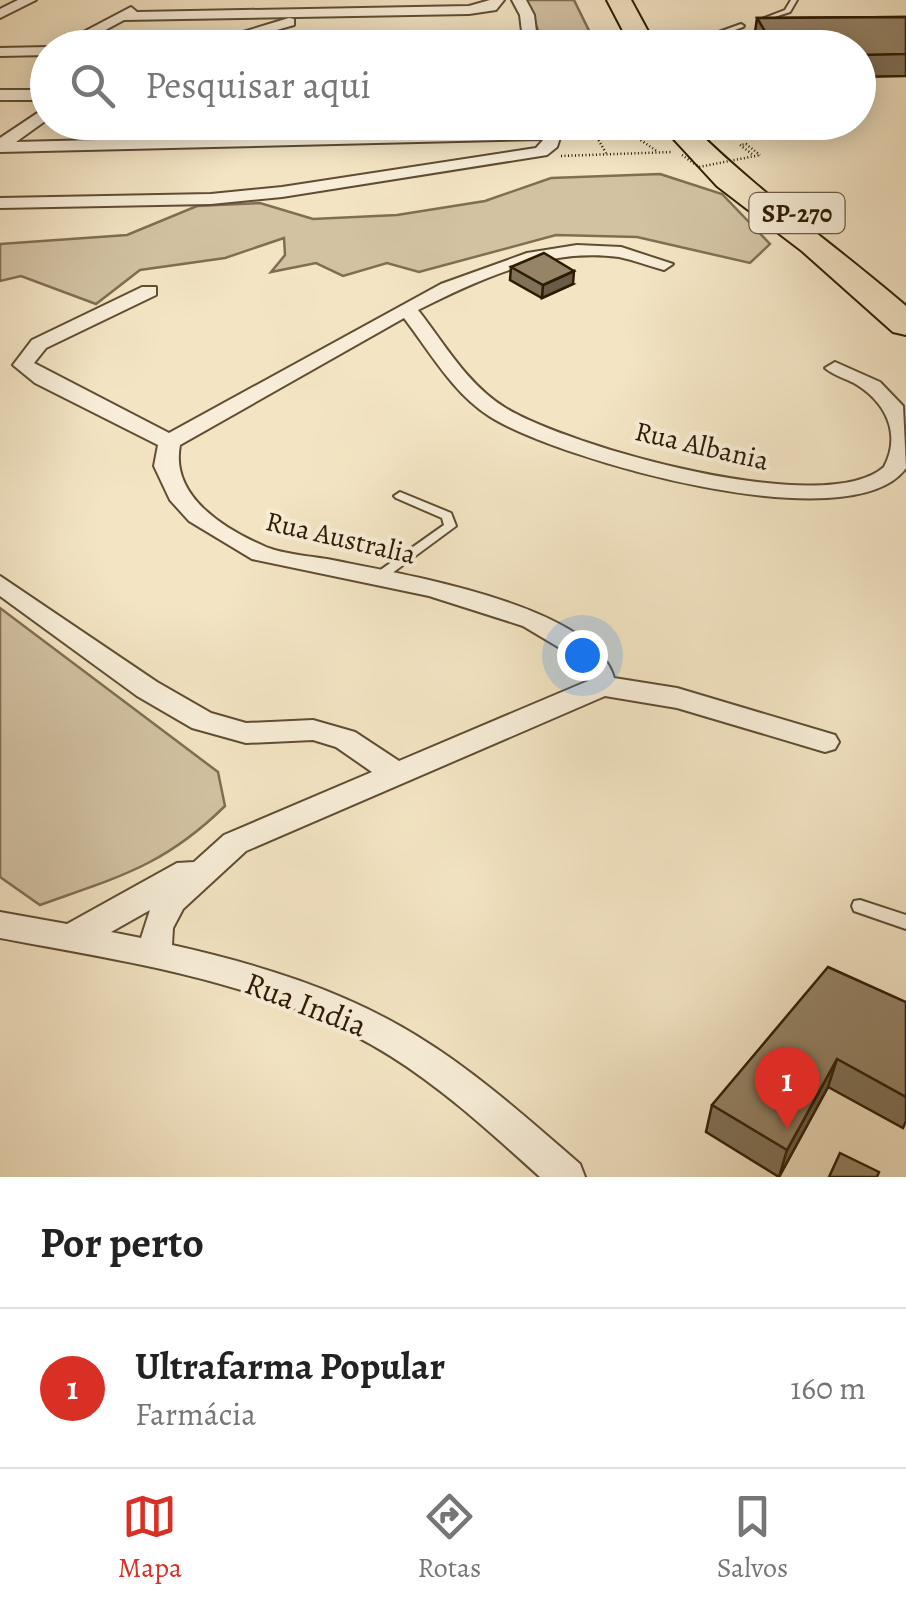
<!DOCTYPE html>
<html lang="pt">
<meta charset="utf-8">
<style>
:root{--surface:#fff;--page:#f2f2f2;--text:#222;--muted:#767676;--line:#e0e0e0;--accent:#d93025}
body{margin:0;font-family:Alegreya,serif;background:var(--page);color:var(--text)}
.you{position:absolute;left:582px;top:655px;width:35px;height:35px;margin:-25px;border:8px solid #fff;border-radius:50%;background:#1a73e8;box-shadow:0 0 0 15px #1a73e833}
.badge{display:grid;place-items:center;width:65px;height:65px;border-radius:50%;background:var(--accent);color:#fff;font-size:32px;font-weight:700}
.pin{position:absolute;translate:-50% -82px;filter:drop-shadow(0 2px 5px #0008)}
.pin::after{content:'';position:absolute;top:52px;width:35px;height:30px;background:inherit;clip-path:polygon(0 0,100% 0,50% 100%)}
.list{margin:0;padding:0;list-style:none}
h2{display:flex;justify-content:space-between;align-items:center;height:130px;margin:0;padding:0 40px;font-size:42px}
h2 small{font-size:32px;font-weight:400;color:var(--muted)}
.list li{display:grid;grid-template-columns:65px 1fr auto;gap:30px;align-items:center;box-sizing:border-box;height:160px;padding:0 40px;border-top:2px solid var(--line)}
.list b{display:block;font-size:38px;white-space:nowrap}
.list p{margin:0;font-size:32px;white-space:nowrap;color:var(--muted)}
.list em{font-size:32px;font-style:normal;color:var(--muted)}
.icon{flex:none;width:55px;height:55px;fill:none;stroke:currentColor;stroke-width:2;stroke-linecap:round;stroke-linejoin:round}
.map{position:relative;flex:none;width:906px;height:1177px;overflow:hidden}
.search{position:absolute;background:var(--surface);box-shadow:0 5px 25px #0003;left:30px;right:30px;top:30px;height:110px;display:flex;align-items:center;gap:25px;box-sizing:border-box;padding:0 35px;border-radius:55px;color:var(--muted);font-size:38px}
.sheet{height:290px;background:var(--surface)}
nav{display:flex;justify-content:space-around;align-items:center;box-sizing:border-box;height:140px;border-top:2px solid var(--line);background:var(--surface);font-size:28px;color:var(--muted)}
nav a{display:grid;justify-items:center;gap:5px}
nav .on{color:var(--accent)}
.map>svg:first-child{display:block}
</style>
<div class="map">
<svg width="906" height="1177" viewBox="0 0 906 1177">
<rect width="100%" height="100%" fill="#f3e4c3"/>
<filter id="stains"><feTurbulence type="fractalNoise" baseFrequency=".002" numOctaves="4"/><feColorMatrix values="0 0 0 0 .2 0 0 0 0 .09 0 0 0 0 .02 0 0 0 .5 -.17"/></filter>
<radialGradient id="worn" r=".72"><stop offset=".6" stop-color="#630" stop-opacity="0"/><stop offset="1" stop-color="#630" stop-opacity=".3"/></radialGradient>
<g fill="#d2c2a2" stroke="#806e52" stroke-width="2.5">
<polygon points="527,0 574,0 597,47 544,47"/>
<polygon points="660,174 722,194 770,244 750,263 637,237 556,235 419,272 387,263 343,276 316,263 271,272 285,255 284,238 225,258 140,270 96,304 21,276 0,281 0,244 127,235 197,206 260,203 313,219 397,215 485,201 551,178"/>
<path d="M0,608L218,772L225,806C164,866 118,877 40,905L0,877Z"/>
</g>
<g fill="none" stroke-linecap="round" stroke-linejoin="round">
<defs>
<g id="service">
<polygon points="791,0 797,0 790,12 762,21 762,19 785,10"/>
<polygon points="741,24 744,26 743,27 710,39 707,48 700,48 705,37"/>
<polygon points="400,492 451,513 456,526 380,582 372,582 370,579 372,576 444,525 442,518 396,498 394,496"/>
<polygon points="860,900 906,915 906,929 854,911 852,906 854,901"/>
</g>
<g id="minor">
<polygon points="18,0 36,0 0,18 0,9"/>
<polygon points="490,0 504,0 496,10 469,14 124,20 72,48 53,48 131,7 137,12 469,6"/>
<polygon points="512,0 526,0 534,15 538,48 278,48 285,44 523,40 520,15"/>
<polygon points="289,18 294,19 294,25 214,48 190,48"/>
<polygon points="48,47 51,48 48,48 48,55 0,56 0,48"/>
<rect x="0" y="90" width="48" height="10"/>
<polygon points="48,106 48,119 16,142 547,129 549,122 565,122 557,147 547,155 282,197 211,204 0,208 0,198 211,194 282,187 536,148 544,139 0,152 0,138"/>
<path d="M577,245L621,247L673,264L664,270C649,266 634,260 619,257C547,247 480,279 418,310C444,343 467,384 504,407C566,446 825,520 884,467C902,433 885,401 854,383C844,378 833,375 825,368L835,362L880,382L903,406L906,468C852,544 556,459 489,416C453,393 430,352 404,318L180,445C170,496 224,529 266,547C284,554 307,556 327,559C395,573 594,604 614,678L677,688L835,735L839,742L835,749L825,752L677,708L605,696L246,851L183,909L173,928L172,945C257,964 343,990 417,1036C476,1072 528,1119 580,1164L585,1177H540C493,1135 446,1091 392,1057C275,983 134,963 0,938V912L67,924L177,863L194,862L224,835L372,772L336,747L313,740L246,743L192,728L137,696L0,596V576L157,682L211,713L246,723L313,720L355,732L399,761L588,681L580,660L523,626L429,596L252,559L189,521L170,500L154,466L158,445L35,383L13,365L32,340L142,287H156V295L46,348L34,363L169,433L441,284L527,253ZM150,910L141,938L111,932Z"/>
</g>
<g id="motorway">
<polygon points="607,0 631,0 657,48 632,48"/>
<path d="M658,122H688C755,190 834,244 906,306V335L893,332L802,251L717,186Z"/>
</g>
</defs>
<use href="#service" stroke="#604d33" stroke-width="4"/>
<use href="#minor" stroke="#604d33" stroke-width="4"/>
<use href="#motorway" stroke="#2f1b03" stroke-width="4"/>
<g stroke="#2f1b03" stroke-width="2.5" stroke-dasharray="1 2.5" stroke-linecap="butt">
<polyline points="588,122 606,153"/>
<polyline points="625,122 632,134 658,152"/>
<polyline points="572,128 596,136 632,134"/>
<polyline points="752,154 740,145 746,144 760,155"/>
<polyline points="561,156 671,152"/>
</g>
<use href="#service" fill="#f7edd8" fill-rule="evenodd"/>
<use href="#minor" fill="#f7edd8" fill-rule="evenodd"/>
<use href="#motorway" fill="#f3e4c3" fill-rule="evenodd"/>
<polyline stroke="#2f1b03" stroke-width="2.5" stroke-dasharray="1 2.5" stroke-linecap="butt" points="682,155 699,167 760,155"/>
</g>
<g fill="#807259" stroke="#2f1b03" stroke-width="2.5">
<polygon points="906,17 906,76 858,77 858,48 759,48 754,39 757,18"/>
<polygon points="511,267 573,284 542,298 510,280"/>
<polygon points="906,1002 906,1121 903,1128 828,1087 779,1177 706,1132 712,1105"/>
</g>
<g fill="#685c48" stroke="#2f1b03" stroke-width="2.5">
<polygon points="574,271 573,284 542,298 543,285"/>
<polygon points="837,1059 828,1087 779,1177 787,1150"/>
</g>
<g fill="#958467" stroke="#2f1b03" stroke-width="2.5">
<polygon points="906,17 906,54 858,55 858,48 775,48 757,18"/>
<polygon points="544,253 574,271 543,285 511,267"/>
<polygon points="828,967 906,1002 906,1097 837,1059 787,1150 712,1105"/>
<polygon points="840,1153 879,1172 877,1177 829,1177"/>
</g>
<g text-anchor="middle" stroke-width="8" stroke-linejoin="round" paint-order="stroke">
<rect fill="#f7edd8" stroke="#6b5a43" stroke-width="2.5" x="749.5" y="193" width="95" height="40" rx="8"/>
<g font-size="25" font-weight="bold" fill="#2f1b03">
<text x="797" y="222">SP-270</text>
</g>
<g font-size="28" fill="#2f1b03" stroke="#f7edd8">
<text transform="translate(702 445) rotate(13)" y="10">Rua Albania</text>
<text transform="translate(341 537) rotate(13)" y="10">Rua Australia</text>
</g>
<g font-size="32" fill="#2f1b03" stroke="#f7edd8">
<text transform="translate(306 1004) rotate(21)" y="11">Rua India</text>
</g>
</g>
<rect width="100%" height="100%" filter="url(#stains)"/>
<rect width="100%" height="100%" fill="url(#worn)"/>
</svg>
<div class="you"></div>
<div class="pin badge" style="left:787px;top:1129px">1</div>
<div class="search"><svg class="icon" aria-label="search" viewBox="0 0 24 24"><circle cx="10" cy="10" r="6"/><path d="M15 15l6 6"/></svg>Pesquisar aqui</div>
</div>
<section class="sheet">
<h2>Por perto<small></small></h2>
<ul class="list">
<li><span class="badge">1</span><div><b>Ultrafarma Popular</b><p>Farmácia</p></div><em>160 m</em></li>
</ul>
</section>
<nav>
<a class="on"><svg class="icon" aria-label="map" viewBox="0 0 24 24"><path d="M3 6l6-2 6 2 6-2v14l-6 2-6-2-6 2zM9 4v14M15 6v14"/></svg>Mapa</a>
<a><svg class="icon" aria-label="directions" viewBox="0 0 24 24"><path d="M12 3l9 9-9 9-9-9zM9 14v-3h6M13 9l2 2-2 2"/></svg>Rotas</a>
<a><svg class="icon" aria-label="saved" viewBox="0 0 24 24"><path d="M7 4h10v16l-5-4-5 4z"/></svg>Salvos</a>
</nav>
